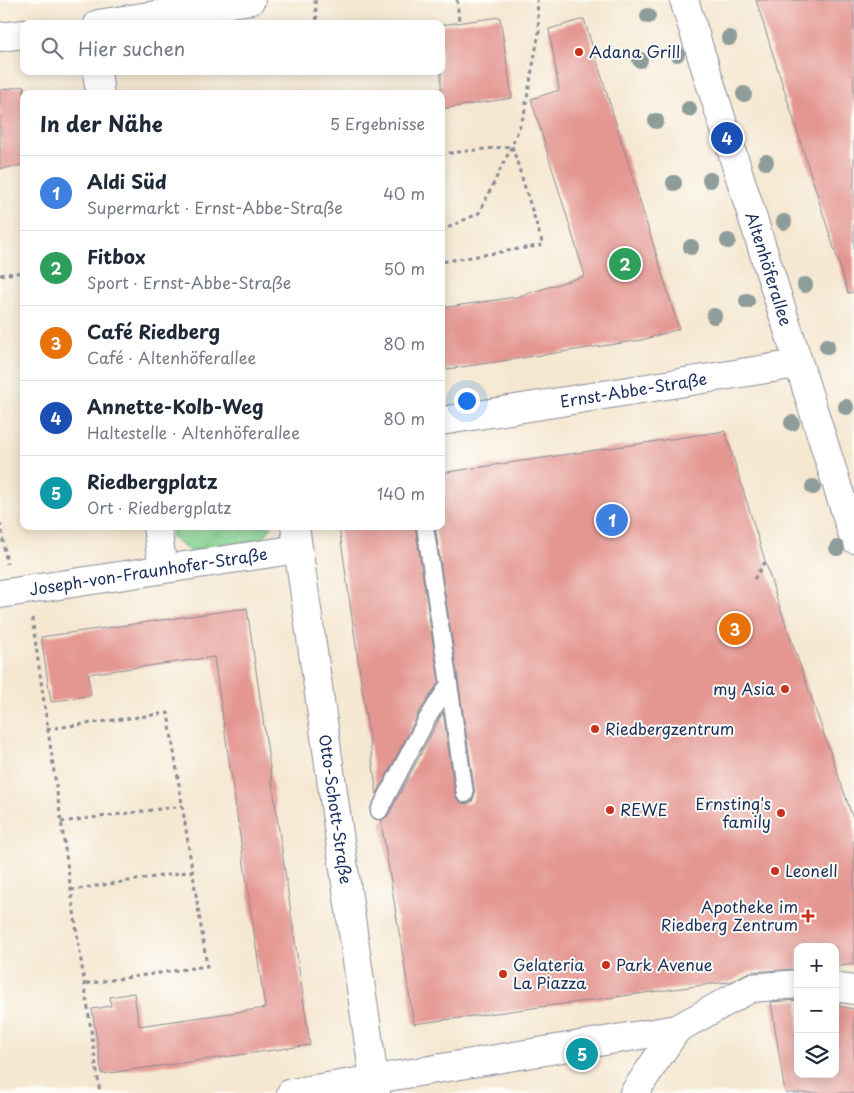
<!DOCTYPE html>
<html lang="de">
<meta charset="utf-8">
<style>
:root{--surface:#fff;--page:#f2f2f3;--text:#1f2937;--muted:#747a83;--line:#e0e1e3;--accent:#0f766e}
body{margin:0;font-family:"Playpen Sans",sans-serif;background:var(--page);color:var(--text)}
.controls{position:absolute;right:15px;bottom:15px;display:grid;overflow:hidden;border-radius:10px;box-shadow:0 2px 12px #0003}
.controls button{width:45px;height:45px;display:grid;place-items:center;padding:0;border:0;border-bottom:1px solid var(--line);background:var(--surface);color:var(--text);font:25px sans-serif}
.you{position:absolute;left:466px;top:400px;width:18px;height:18px;margin:-12px;border:4px solid #fff;border-radius:50%;background:#1a73e8;box-shadow:0 0 0 8px #1a73e833}
.badge{display:grid;place-items:center;width:32px;height:32px;border-radius:50%;background:var(--accent);color:#fff;font-size:16px;font-weight:700}
.pin{position:absolute;translate:-50% -50%;border:2px solid #fff;box-shadow:0 1px 5px #0006}
.list{margin:0;padding:0;list-style:none}
h2{display:flex;justify-content:space-between;align-items:center;height:65px;margin:0;padding:0 20px;font-size:21px}
h2 small{font-size:16px;font-weight:400;color:var(--muted)}
.list li{display:grid;grid-template-columns:32px 1fr auto;gap:15px;align-items:center;box-sizing:border-box;height:75px;padding:0 20px;border-top:1px solid var(--line)}
.list b{display:block;font-size:19px;white-space:nowrap}
.list p{margin:0;font-size:16px;white-space:nowrap;color:var(--muted)}
.list em{font-size:16px;font-style:normal;color:var(--muted)}
.icon{flex:none;width:28px;height:28px;fill:none;stroke:currentColor;stroke-width:2;stroke-linecap:round;stroke-linejoin:round}
.map{position:relative;flex:none;width:854px;height:1093px;overflow:hidden}
.search{position:absolute;background:var(--surface);box-shadow:0 2px 12px #0003;left:20px;top:20px;width:425px;height:55px;display:flex;align-items:center;gap:12px;box-sizing:border-box;padding:0 18px;border-radius:10px;color:var(--muted);font-size:19px}
.panel{position:absolute;background:var(--surface);box-shadow:0 2px 12px #0003;left:20px;top:90px;width:425px;height:440px;border-radius:10px}
.map>svg:first-child{display:block}
</style>
<div class="map">
<svg width="854" height="1093" viewBox="0 0 854 1093">
<defs>
<pattern id="park-crowns" width="20" height="18" patternUnits="userSpaceOnUse" patternTransform="scale(1.25)"><rect width="20" height="18" fill="#84d290"/><path d="M2 6a3 3 0 1 1 6 0M12 15a3 3 0 1 1 6 0" fill="none" stroke="#6bab79"/></pattern>
</defs>
<rect width="100%" height="100%" fill="#fdfcf7"/>
<filter id="ink" filterUnits="userSpaceOnUse"><feTurbulence type="fractalNoise" baseFrequency=".02" numOctaves="2"/><feDisplacementMap in="SourceGraphic" scale="10" xChannelSelector="R" yChannelSelector="G"/><feConvolveMatrix kernelMatrix="1 2 1 2 8 2 1 2 1" color-interpolation-filters="sRGB"/></filter>
<filter id="wash" filterUnits="userSpaceOnUse"><feTurbulence type="fractalNoise" baseFrequency=".0096" numOctaves="4" result="noise"/><feDisplacementMap in="SourceGraphic" scale="20" xChannelSelector="R" yChannelSelector="G"/><feGaussianBlur stdDeviation="1.12" result="paint"/><feColorMatrix in="noise" values="0 0 0 0 0 0 0 0 0 0 0 0 0 0 0 0 0 1.4 0 .05"/><feComposite in="paint" operator="in"/></filter>
<g filter="url(#wash)">
<rect width="100%" height="100%" fill="#f5e7d0"/>
<polygon fill="url(#park-crowns)" stroke="#508077" points="171,526 272,526 262,540 190,552 172,537"/>
<g id="blocks">
<g fill="#e49691">
<polygon points="756,0 854,0 854,292 848,293"/>
<polygon points="500,17 512,98 441,109 441,25"/>
<polygon points="584,19 679,329 642,340 441,370 441,308 516,297 585,276 531,99 559,90 549,29"/>
<polygon points="24,86 24,165 0,169 0,90"/>
<polygon points="725,431 774,590 854,821 854,964 835,967 835,947 798,947 798,969 749,972 730,982 719,983 414,1024 381,821 388,816 443,712 455,796 461,803 467,804 472,802 475,793 435,526 441,526 441,473"/>
<polygon points="339,526 415,526 439,682 418,714 377,794"/>
<polygon points="247,608 310,1045 102,1074 92,1009 111,1006 110,997 134,993 139,1026 265,1008 214,657 88,674 91,695 51,702 41,637"/>
<polygon points="798,1000 798,1074 835,1074 835,1005 854,1009 854,1093 785,1093 771,1002"/>
</g>
</g>
</g>
<g filter="url(#ink)">
<use href="#blocks" fill-opacity="0" stroke="#888b97" stroke-width="1"/>
<g fill="none" stroke-linecap="round" stroke-linejoin="round">
<defs>
<g id="lane">
<polyline points="449,684 465,794"/>
<polyline points="379,811 427,719 449,684 425,526"/>
</g>
<g id="street">
<polyline points="98,24 251,0"/>
<polyline points="0,37 24,34"/>
<polyline points="97,71 100,94"/>
<path id="s1" d="M441,421L797,364"/>
<polyline points="157,526 163,569"/>
<path id="s2" d="M295,526L376,1093"/>
<path id="s3" d="M0,594L298,549"/>
<polyline points="835,987 854,990"/>
<polyline points="291,1093 677,1029 751,988 798,984"/>
<polyline points="634,1093 677,1029"/>
</g>
<g id="secondary">
<path id="s4" d="M684,0L854,539"/>
</g>
</defs>
<use href="#lane" stroke="#888b97" stroke-width="19"/>
<use href="#street" stroke="#888b97" stroke-width="30"/>
<use href="#secondary" stroke="#888b97" stroke-width="30"/>
<g stroke="#888b97" stroke-width="3" stroke-dasharray="4 4" stroke-linecap="butt">
<polyline points="315,0 317,24"/>
<polyline points="457,0 459,22"/>
<polyline points="441,154 512,146 543,245 441,262"/>
<polyline points="441,231 479,213 512,146 524,115 539,32 537,0"/>
<polyline points="0,275 24,272"/>
<polyline points="0,523 7,564"/>
<polyline points="754,579 765,562"/>
<polyline points="32,618 100,1093"/>
<polyline points="47,729 168,713 207,966 84,984"/>
<polyline points="61,822 183,806"/>
<polyline points="71,890 193,871"/>
</g>
<use href="#lane" stroke="#fff" stroke-width="16"/>
<use href="#street" stroke="#fff" stroke-width="28"/>
<use href="#secondary" stroke="#fff" stroke-width="28"/>
</g>
<g fill="#8e9d9a">
<circle cx="648" cy="16" r="8"/>
<circle cx="729" cy="38" r="8"/>
<circle cx="677" cy="54" r="8"/>
<circle cx="640" cy="60" r="8"/>
<circle cx="744" cy="94" r="8"/>
<circle cx="689" cy="109" r="8"/>
<circle cx="656" cy="121" r="8"/>
<circle cx="766" cy="162" r="8"/>
<circle cx="710" cy="180" r="8"/>
<circle cx="674" cy="183" r="8"/>
<circle cx="784" cy="222" r="8"/>
<circle cx="728" cy="241" r="8"/>
<circle cx="691" cy="247" r="8"/>
<circle cx="805" cy="285" r="8"/>
<circle cx="747" cy="301" r="8"/>
<circle cx="714" cy="316" r="8"/>
<circle cx="827" cy="346" r="8"/>
<circle cx="846" cy="407" r="8"/>
<circle cx="792" cy="423" r="8"/>
<circle cx="813" cy="487" r="8"/>
<circle cx="837" cy="548" r="8"/>
</g>
</g>
<g fill="#c8321e" stroke="#fdfcf7" stroke-width="2">
<circle cx="579" cy="52" r="5"/>
<circle cx="785" cy="689" r="5"/>
<circle cx="595" cy="729" r="5"/>
<circle cx="610" cy="810" r="5"/>
<circle cx="781" cy="813" r="5"/>
<circle cx="775" cy="871" r="5"/>
<path d="M805.5 908.5h5v5h5v5h-5v5h-5v-5h-5v-5h5z"/>
<circle cx="606" cy="965" r="5"/>
<circle cx="503" cy="974" r="5"/>
</g>
<g text-anchor="middle" stroke-width="4" stroke-linejoin="round" paint-order="stroke">
<g font-size="16" fill="#1b2f5e" stroke="#fdfcf7" text-anchor="start">
<text x="589" y="58">Adana Grill</text>
<text x="775" y="695" text-anchor="end">my Asia</text>
<text x="605" y="735">Riedbergzentrum</text>
<text x="771" y="810" text-anchor="end">Ernsting's<tspan x="771" dy="18">family</tspan></text>
<text x="620" y="816">REWE</text>
<text x="785" y="877">Leonell</text>
<text x="798" y="913" text-anchor="end">Apotheke im<tspan x="798" dy="18">Riedberg Zentrum</tspan></text>
<text x="513" y="971">Gelateria<tspan x="513" dy="18">La Piazza</tspan></text>
<text x="616" y="971">Park Avenue</text>
</g>
<g font-size="16" fill="#1b2f5e" stroke="#fdfcf7">
<text dy="6" stroke="none"><textPath href="#s4" startOffset="282">Altenhöferallee</textPath></text>
<text dy="6" stroke="none"><textPath href="#s1" startOffset="195">Ernst-Abbe-Straße</textPath></text>
<text dy="6" stroke="none"><textPath href="#s3" startOffset="150">Joseph-von-Fraunhofer-Straße</textPath></text>
<text dy="6" stroke="none"><textPath href="#s2" startOffset="286">Otto-Schott-Straße</textPath></text>
</g>
</g>
</svg>
<div class="controls">
<button>+</button>
<button>−</button>
<button><svg class="icon" aria-label="layers" viewBox="0 0 24 24"><path d="M12 4l9 5-9 5-9-5zM3 14l9 5 9-5"/></svg></button>
</div>
<div class="you"></div>
<div class="pin badge" style="left:612px;top:520px;background:#3f7fe0">1</div>
<div class="pin badge" style="left:625px;top:264px;background:#2e9e5b">2</div>
<div class="pin badge" style="left:735px;top:629px;background:#e8710a">3</div>
<div class="pin badge" style="left:727px;top:138px;background:#1a4fb4">4</div>
<div class="pin badge" style="left:582px;top:1054px;background:#0f9aa8">5</div>
<div class="search"><svg class="icon" aria-label="search" viewBox="0 0 24 24"><circle cx="10" cy="10" r="6"/><path d="M15 15l6 6"/></svg>Hier suchen</div>
<section class="panel">
<h2>In der Nähe<small>5 Ergebnisse</small></h2>
<ul class="list">
<li><span class="badge" style="background:#3f7fe0">1</span><div><b>Aldi Süd</b><p>Supermarkt · Ernst-Abbe-Straße</p></div><em>40 m</em></li>
<li><span class="badge" style="background:#2e9e5b">2</span><div><b>Fitbox</b><p>Sport · Ernst-Abbe-Straße</p></div><em>50 m</em></li>
<li><span class="badge" style="background:#e8710a">3</span><div><b>Café Riedberg</b><p>Café · Altenhöferallee</p></div><em>80 m</em></li>
<li><span class="badge" style="background:#1a4fb4">4</span><div><b>Annette-Kolb-Weg</b><p>Haltestelle · Altenhöferallee</p></div><em>80 m</em></li>
<li><span class="badge" style="background:#0f9aa8">5</span><div><b>Riedbergplatz</b><p>Ort · Riedbergplatz</p></div><em>140 m</em></li>
</ul>
</section>
</div>
